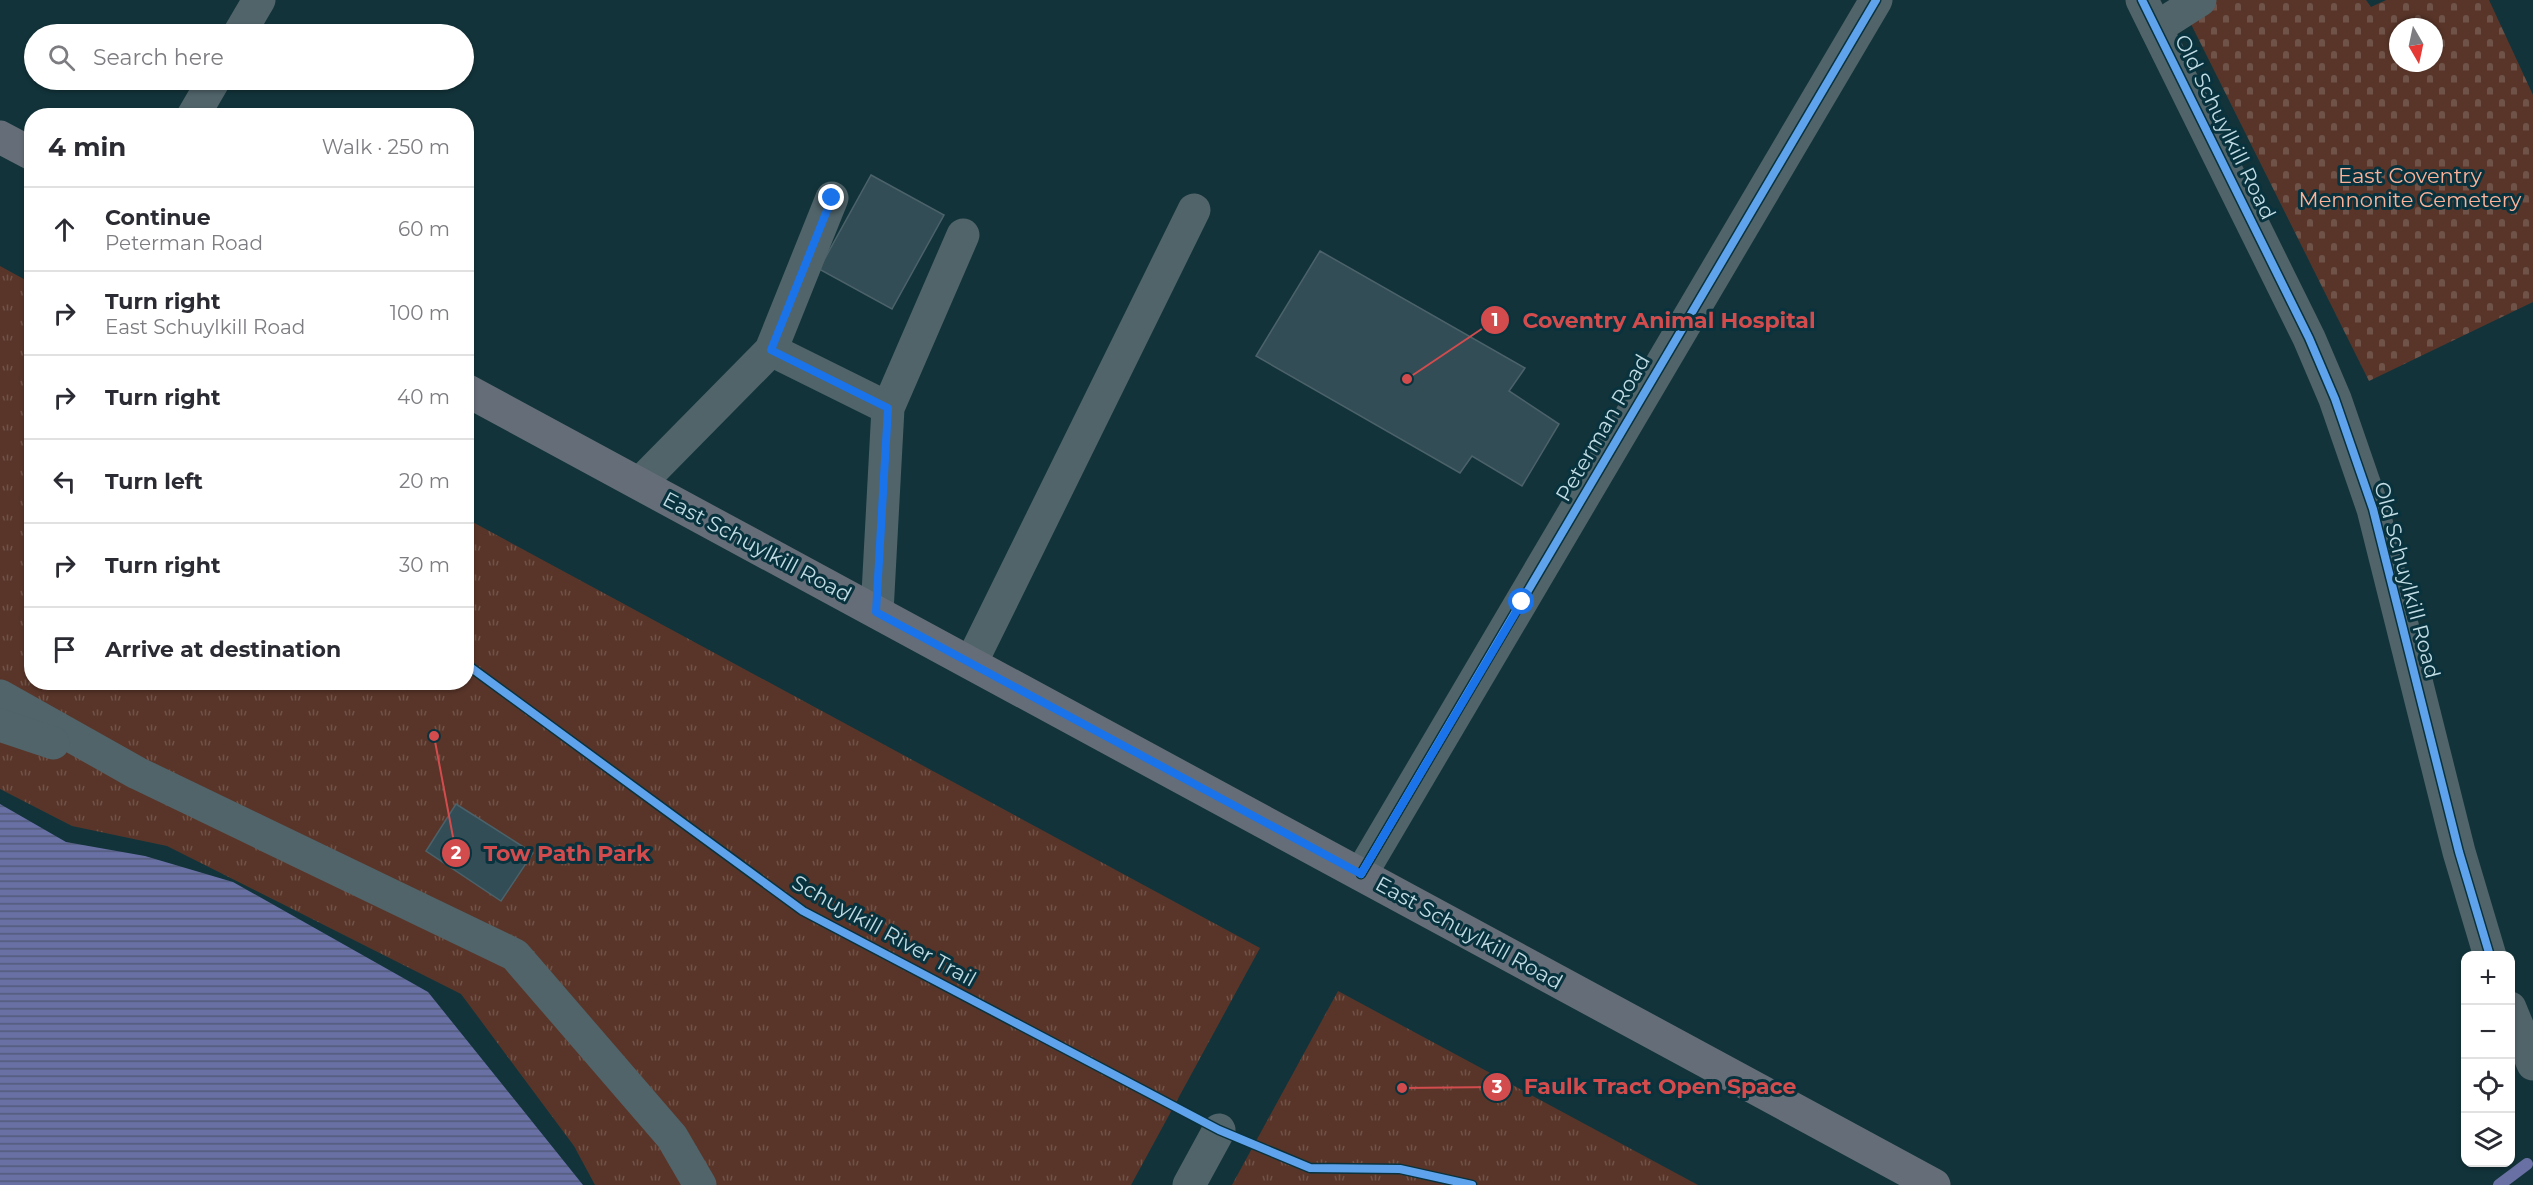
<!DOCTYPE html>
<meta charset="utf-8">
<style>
:root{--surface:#fff;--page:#f7f7f7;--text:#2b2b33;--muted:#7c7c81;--line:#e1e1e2}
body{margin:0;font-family:Montserrat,sans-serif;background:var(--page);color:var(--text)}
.controls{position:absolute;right:18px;bottom:18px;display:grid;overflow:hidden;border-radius:12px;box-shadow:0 2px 4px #0004}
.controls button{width:54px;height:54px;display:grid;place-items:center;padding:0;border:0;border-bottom:2px solid var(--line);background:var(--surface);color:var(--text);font:30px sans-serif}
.compass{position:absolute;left:2389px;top:18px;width:54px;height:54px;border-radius:50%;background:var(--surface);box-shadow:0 2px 4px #0004;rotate:171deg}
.stop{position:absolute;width:18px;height:18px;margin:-14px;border:4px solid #1a73e8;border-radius:50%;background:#fff}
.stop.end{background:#1a73e8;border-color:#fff;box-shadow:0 2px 6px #0008}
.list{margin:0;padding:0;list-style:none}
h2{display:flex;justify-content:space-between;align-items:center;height:78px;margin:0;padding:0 24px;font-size:26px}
h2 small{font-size:20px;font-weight:400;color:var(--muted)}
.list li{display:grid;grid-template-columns:39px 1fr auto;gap:18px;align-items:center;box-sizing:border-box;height:84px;padding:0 24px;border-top:2px solid var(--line)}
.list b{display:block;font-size:22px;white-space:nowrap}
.list p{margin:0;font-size:20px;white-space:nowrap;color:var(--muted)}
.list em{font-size:20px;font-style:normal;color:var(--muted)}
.icon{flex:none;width:33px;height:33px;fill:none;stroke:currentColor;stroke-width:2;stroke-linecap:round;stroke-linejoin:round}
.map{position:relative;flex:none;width:2533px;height:1185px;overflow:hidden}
.search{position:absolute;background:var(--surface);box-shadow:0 2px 4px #0004;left:24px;top:24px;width:450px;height:66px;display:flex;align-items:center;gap:15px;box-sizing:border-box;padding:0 21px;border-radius:33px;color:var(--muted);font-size:22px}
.panel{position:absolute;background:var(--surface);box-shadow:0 2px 4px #0004;left:24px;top:108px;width:450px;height:582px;border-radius:24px}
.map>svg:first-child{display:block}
</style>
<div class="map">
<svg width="2533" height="1185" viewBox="0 0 2533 1185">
<defs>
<pattern id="cemetery-stones" width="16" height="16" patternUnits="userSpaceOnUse" patternTransform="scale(1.5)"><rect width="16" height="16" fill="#593529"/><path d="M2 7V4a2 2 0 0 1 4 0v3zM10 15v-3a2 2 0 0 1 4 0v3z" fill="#6f5248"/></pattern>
<pattern id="park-tufts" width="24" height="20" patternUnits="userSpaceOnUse" patternTransform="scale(1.5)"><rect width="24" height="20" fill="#593529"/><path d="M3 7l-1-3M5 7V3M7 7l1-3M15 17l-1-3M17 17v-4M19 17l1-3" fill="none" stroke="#6f5248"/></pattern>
<pattern id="water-rules" width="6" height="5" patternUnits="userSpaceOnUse" patternTransform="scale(1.5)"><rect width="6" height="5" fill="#6870a4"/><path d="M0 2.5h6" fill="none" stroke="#535b79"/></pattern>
</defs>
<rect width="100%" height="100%" fill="#12333a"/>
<path fill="url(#cemetery-stones)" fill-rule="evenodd" d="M2179,0H2366L2371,7L2386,0H2489L2533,95V302L2369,381ZM2398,27H2434V63H2398Z"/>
<g fill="url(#park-tufts)">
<polygon points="0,266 31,283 32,682 466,682 467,519 1260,948 1131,1185 595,1185 574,1146 461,994 167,846 72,826 0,789"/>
<polygon points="1338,991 1698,1185 1232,1185"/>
</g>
<polygon fill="url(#water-rules)" points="0,804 66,842 145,856 233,882 428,992 583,1185 0,1185"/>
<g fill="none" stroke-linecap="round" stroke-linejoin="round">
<polyline stroke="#6870a4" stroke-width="12" points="2499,1185 2527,1164"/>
</g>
<g fill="#324d56" stroke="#4c626a" stroke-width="1.5">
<polygon points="871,175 944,215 892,309 819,269"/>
<polygon points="1320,251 1525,368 1509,391 1559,424 1522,486 1472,456 1460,473 1256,356"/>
<polygon points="456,804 533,853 501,901 426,851"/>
</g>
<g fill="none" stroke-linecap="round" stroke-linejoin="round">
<g stroke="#50646a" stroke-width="33">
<polyline points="2142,0 2309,338 2335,399 2373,509 2459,852 2490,956"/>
<polyline points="2156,28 2200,0"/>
<polyline points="239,34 259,0"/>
<polyline points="193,116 214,80"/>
<polyline points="771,350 888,408"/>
<polyline points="640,483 771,350 832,198"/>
<polyline points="877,612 888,408 963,235"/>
<polyline points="971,663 1194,210"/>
<polyline points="0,696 137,773 515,955 672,1137 700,1185"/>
<polyline points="0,725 53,743"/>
<polyline points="1361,874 1876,0"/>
<polyline points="2510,1008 2533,1064"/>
<polyline points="1189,1185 1219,1130"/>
</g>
<g stroke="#656e78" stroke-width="33">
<polyline points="0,137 32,154"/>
<polyline points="466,390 1934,1185"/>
</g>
<defs>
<g id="cycleway">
<polyline points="2142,0 2309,338 2335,399 2373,509 2459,852 2490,956"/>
<polyline points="466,664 803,911 1219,1130 1310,1168 1400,1169 1472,1185"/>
<polyline points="1361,874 1876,0"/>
</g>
</defs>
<use href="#cycleway" stroke="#08323d" stroke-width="11"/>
<use href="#cycleway" stroke="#60a3ed" stroke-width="8"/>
</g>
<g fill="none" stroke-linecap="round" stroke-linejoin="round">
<polyline stroke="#1a73e8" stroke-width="8" points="832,198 771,350 888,408 876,612 1361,874 1522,602"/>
</g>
<g text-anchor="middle" stroke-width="6" stroke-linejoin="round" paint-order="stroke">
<g font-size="21" fill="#c1dce4" stroke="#08323d">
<text transform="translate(2225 127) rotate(64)" y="7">Old Schuylkill Road</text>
<text transform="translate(1603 428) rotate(-60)" y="7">Peterman Road</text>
<text transform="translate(757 547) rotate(28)" y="7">East Schuylkill Road</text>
<text transform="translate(2407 580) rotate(75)" y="7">Old Schuylkill Road</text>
<text transform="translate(884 931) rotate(29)" y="7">Schuylkill River Trail</text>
<text transform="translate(1469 933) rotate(29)" y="7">East Schuylkill Road</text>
</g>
<g font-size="21" fill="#fcb299" stroke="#08323d">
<text x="2410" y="183">East Coventry<tspan x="2410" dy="24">Mennonite Cemetery</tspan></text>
</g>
</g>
<path fill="none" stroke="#d24c4e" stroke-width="2" d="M1407 379L1495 320M434 736L456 853M1402 1088L1497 1087"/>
<g fill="#d24c4e" stroke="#08323d" stroke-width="2">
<circle cx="1407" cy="379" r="6"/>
<circle cx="434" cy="736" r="6"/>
<circle cx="1402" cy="1088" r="6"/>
<circle cx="1495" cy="320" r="15"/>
<circle cx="456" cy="853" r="15"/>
<circle cx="1497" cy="1087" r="15"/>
</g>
<g font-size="18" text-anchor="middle" font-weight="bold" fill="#fff">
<text x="1495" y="326">1</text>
<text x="456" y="859">2</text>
<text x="1497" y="1093">3</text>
</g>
<g font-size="22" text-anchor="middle" font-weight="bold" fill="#d24c4e" stroke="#08323d" stroke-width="6" stroke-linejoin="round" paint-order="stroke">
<text x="1669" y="328">Coventry Animal Hospital</text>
<text x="567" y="861">Tow Path Park</text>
<text x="1660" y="1094">Faulk Tract Open Space</text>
</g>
</svg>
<div class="controls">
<button>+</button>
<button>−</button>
<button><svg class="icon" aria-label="locate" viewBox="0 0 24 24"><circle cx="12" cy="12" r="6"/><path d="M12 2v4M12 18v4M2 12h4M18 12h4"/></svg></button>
<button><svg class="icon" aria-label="layers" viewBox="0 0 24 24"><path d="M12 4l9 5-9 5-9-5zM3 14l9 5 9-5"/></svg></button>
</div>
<svg class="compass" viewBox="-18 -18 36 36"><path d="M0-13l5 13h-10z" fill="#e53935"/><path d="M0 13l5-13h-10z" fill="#7c7c81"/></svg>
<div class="stop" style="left:1522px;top:602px"></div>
<div class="stop end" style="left:832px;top:198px"></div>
<div class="search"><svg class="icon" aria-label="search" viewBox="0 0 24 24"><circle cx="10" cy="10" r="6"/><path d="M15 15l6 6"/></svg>Search here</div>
<section class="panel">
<h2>4 min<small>Walk · 250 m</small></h2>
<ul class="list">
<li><svg class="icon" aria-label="ahead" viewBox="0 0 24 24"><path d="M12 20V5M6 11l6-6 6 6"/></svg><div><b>Continue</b><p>Peterman Road</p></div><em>60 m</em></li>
<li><svg class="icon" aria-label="right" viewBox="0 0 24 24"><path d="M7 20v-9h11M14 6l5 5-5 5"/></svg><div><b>Turn right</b><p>East Schuylkill Road</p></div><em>100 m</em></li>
<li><svg class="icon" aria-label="right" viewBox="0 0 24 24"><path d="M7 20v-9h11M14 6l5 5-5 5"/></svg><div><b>Turn right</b></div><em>40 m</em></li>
<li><svg class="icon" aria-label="left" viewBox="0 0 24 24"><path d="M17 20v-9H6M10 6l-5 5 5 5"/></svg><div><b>Turn left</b></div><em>20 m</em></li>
<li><svg class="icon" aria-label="right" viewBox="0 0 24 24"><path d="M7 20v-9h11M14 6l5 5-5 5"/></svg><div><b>Turn right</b></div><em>30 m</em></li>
<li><svg class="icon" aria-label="arrive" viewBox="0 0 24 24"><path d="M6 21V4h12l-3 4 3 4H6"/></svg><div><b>Arrive at destination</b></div></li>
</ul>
</section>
</div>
